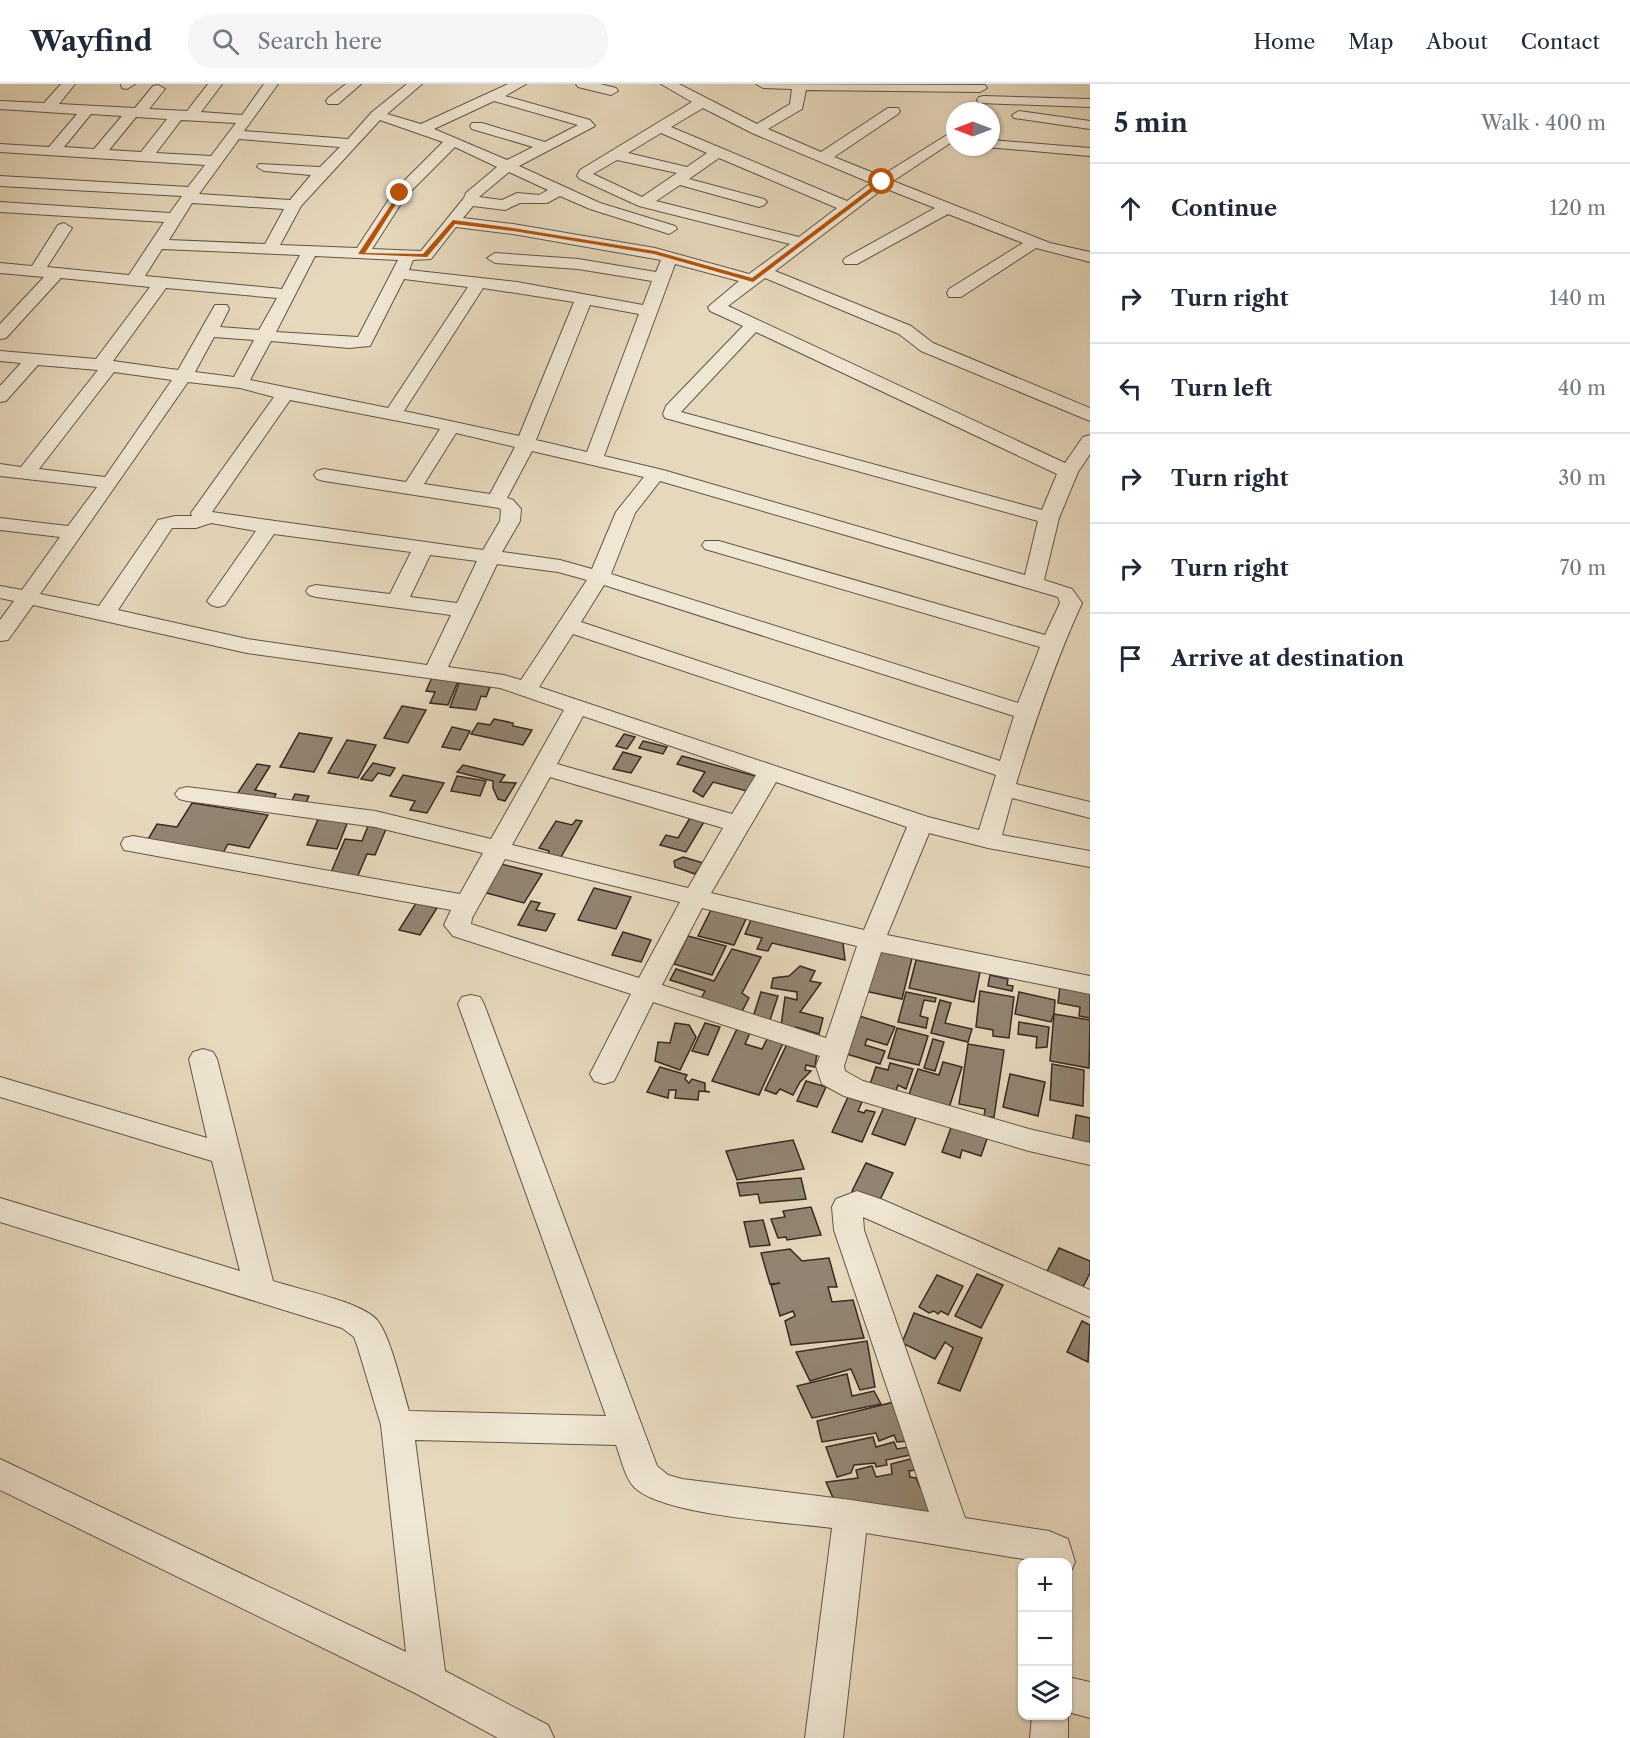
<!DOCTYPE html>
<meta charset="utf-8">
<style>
:root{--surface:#fff;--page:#f6f6f7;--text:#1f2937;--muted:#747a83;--line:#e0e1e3}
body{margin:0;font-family:"Libre Caslon Text",serif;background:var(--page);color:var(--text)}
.controls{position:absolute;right:18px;bottom:18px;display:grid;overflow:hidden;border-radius:12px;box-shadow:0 2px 4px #0004}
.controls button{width:54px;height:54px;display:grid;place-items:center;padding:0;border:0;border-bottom:2px solid var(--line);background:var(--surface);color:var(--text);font:30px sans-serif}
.compass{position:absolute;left:946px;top:18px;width:54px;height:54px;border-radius:50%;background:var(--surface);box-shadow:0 2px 4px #0004;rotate:270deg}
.stop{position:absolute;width:18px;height:18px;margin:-14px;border:4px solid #b45309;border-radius:50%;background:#fff}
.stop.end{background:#b45309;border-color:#fff;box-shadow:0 2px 6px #0008}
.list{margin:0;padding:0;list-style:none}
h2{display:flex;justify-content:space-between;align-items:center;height:78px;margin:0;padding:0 24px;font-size:26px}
h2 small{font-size:20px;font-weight:400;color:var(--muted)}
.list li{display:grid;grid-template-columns:39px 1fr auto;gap:18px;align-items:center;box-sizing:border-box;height:90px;padding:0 24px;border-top:2px solid var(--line)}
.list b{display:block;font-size:22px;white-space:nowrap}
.list em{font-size:20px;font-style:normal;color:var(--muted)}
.icon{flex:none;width:33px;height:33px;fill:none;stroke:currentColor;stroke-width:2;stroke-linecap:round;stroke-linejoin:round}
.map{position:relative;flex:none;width:1090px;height:1654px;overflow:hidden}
header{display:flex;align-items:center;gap:36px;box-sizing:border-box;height:84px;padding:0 30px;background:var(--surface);border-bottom:2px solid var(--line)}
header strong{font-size:28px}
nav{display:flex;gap:33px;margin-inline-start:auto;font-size:21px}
.search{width:420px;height:54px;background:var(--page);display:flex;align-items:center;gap:15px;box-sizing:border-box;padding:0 21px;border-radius:24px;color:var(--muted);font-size:22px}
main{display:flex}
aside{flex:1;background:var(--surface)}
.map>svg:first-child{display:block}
</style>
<header>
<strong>Wayfind</strong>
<div class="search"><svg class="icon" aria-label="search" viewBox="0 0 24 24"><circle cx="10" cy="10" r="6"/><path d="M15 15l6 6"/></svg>Search here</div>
<nav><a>Home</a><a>Map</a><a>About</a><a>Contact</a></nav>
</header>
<main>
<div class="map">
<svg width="1090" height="1654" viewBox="0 0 1090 1654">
<rect width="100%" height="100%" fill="#e6d8bc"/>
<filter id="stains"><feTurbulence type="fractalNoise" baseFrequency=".00333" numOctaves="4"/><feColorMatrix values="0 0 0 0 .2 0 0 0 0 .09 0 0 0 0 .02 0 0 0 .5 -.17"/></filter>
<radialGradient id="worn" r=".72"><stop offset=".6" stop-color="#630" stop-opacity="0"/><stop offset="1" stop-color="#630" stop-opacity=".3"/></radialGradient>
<g fill="#928472" stroke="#362a22" stroke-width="1.5">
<polygon points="433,591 459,595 448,621 430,619 435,608 426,607"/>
<polygon points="459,599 490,603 486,613 481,612 476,626 450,623"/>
<polygon points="402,622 426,626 408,659 384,654"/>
<polygon points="494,635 513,639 513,642 532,646 523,661 471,650 478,639 490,641"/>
<polygon points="452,643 470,647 460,666 442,663"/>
<polygon points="299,649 332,654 314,688 280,683"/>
<polygon points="624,650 635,653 627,665 616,662"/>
<polygon points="347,656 376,661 358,694 328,689"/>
<polygon points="643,657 667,663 663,670 639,664"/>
<polygon points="623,668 641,673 631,689 613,685"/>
<polygon points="682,672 763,694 754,709 713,698 703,713 693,707 705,688 677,680"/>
<polygon points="373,679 395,684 390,692 378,689 372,697 361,695"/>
<polygon points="257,680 270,682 255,706 276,710 271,720 235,713"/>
<polygon points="463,681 505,691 500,698 516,699 505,717 498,715 493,704 493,697 457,688"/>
<polygon points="403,691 444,699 427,729 410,726 415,717 390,712"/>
<polygon points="457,692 486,697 480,712 451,707"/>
<polygon points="295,710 309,712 304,723 290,721"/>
<polygon points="192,719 268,731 249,764 228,760 223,769 147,757 157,740 177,743"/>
<polygon points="319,733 348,737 337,765 307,761"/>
<polygon points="690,734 704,738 686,768 660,761 666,751 678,754"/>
<polygon points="576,736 582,737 561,773 548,770 549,767 539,764 556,737 572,741"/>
<polygon points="368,742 386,745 375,771 367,770 356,796 329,793 345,755 362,757"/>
<polygon points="683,773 703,779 695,790 675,783 674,777"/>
<polygon points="497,779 542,790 524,819 479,807"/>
<polygon points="594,804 631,813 616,845 578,836"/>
<polygon points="531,817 540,819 536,826 555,830 546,847 518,841"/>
<polygon points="416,819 437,824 420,851 399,846"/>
<polygon points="711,826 746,835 734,861 698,852"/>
<polygon points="751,836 843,859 845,876 772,859 768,867 757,865 762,854 745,850"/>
<polygon points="623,848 651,856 641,878 612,871"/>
<polygon points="688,852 726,862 712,891 674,880"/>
<polygon points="732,865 761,873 742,909 749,914 740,931 699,918 705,907 670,896 676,885 714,897"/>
<polygon points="872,866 912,874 902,915 860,906"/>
<polygon points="916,876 980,888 974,918 909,904"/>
<polygon points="800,882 815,887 810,897 821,899 800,928 823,934 819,950 796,943 796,947 781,942 785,913 797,916 797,908 771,904 773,894 789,892"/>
<polygon points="990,891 1008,895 1007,901 1013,902 1012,907 988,902"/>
<polygon points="1060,902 1090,908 1090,934 1079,932 1080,923 1058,919"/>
<polygon points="980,907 1014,913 1009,954 993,952 993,946 976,943"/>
<polygon points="761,908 778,912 769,939 752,936"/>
<polygon points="906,908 936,914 935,918 924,916 920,932 928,934 926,944 898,938"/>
<polygon points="1019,908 1055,916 1054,930 1051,938 1015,930"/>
<polygon points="940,916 951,919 945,939 972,945 968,958 931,949"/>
<polygon points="1054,930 1090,936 1089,984 1050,977"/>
<polygon points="856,931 895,943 887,961 867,955 865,961 885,967 880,980 840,968"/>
<polygon points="1019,938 1049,943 1047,963 1036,964 1037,953 1018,950"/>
<polygon points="675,939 689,941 696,953 680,986 655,977 658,958 670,959"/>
<polygon points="705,939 720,943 708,971 692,967"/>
<polygon points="897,944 928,952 919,981 888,974"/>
<polygon points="737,945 750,949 745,960 762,965 768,953 784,957 759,1011 712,997"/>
<polygon points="933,955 944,958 935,987 924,984"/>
<polygon points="787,960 817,969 815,983 806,981 805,986 811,987 800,998 793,1011 780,1005 776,1010 765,1006"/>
<polygon points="968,960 1004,966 994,1033 984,1033 985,1025 959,1020"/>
<polygon points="943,978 962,983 948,1027 907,1016 918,985 939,991"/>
<polygon points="890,979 913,985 906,1005 898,1001 895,1010 869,1003 876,983 888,986"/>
<polygon points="1052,980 1084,986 1083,1022 1050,1016"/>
<polygon points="660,983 687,991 685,995 689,999 692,995 705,999 705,1007 710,1008 699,1007 698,1016 675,1014 676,1006 669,1006 668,1014 647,1008"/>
<polygon points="1010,990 1045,998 1038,1032 1003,1023"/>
<polygon points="806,997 826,1003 817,1023 797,1017"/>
<polygon points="848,1013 862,1018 858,1027 864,1029 866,1026 875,1028 862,1058 832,1048"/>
<polygon points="885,1021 917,1031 905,1061 872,1050"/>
<polygon points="1076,1031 1090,1034 1090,1064 1072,1060"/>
<polygon points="952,1041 988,1052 981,1072 962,1066 960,1074 942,1068"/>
<polygon points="793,1056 804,1085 737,1096 726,1067"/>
<polygon points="866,1079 893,1089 879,1118 852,1107"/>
<polygon points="801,1094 806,1115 760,1119 758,1110 740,1112 737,1099"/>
<polygon points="811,1123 821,1151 787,1156 786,1153 778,1154 771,1135 785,1133 783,1127"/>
<polygon points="763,1136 770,1161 750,1163 744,1138"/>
<polygon points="1059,1164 1090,1177 1090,1189 1083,1203 1062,1193 1059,1199 1044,1193"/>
<polygon points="790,1165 802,1177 829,1174 837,1203 828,1203 832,1218 853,1216 864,1254 791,1261 785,1237 795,1232 793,1227 780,1232 771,1201 780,1199 770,1200 761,1169"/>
<polygon points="977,1190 1003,1201 981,1244 955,1232"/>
<polygon points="937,1191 963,1202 948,1231 941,1227 938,1230 934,1227 929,1229 919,1223"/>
<polygon points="914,1229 982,1254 960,1307 938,1299 953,1264 945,1258 935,1275 902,1259"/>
<polygon points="1082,1237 1090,1241 1088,1278 1067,1268"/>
<polygon points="867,1257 875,1303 860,1306 851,1285 810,1297 796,1268"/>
<polygon points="847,1290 852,1312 874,1307 881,1320 812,1334 797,1302"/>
<polygon points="894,1318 908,1357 897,1358 894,1351 879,1357 876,1349 822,1358 817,1337"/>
<polygon points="873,1353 876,1363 894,1358 897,1365 909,1363 915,1370 886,1376 887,1381 876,1383 875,1379 854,1381 851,1389 837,1393 826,1363"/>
<polygon points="914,1374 923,1385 909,1387 910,1393 916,1394 920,1403 925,1402 936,1430 835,1418 826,1398 858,1394 856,1386 872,1382 876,1393 892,1390 891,1380"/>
</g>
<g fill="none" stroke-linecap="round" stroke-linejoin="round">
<defs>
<g id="minor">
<path d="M61,0H75L59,20L135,24L153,2L158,1L165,5L149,25L187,27L208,0H222L201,28L242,31L264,0H278L244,47L348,55L372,28L407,0H422L387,30L421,40L508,0H526L505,12L590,36L595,42L519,82L600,119L675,142L677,145L669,150L663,148L590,125L560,112L547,119H520L505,126L473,122L463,134L513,140L655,164L749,190L790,160L639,122L580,95L577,92L580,86L692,18L661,0H679L757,40L790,20L792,5L763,4L756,0L985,1L987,4L980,8L806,6L802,25L768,45L821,68L888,24H898L900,27L898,30L834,73L881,92L955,46V56L893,97L1050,159L1090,168V178L1036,164L961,213H949L947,209L949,205L1023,159L948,130L857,180H845L843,177L845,174L935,124L884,104L775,187L911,242L933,259L1090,324V337L921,267L899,250L765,194L728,222L1065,379L1083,353L1090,351V370L1078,388L1059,434L1044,496L1072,505L1082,519C1055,578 1034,640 1016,700L1090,718V734L1012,714L1002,751L1090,767V783L988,764L929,749L887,851L1090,892V910L881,868L844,982L845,987L863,997L1029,1045L1090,1059V1081L1029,1067L844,1012L822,1000L816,982L820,972L653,918L614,997L604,1000L594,997L590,990L631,910L453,852L444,841L451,826L124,766L121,760L124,754L133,752L460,810L483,769L375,743L187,717L179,715L175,710L179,705L187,703L375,727L491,755L564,626L500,604L247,569L33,521L8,556L0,557V536L14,517L0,514V502L22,506L60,453L0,446V434L68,442L97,403L0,392V380L21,383L98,286L38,281L6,317L0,318V302L21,279L0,277V267L96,275L150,203L61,194L6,254L0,255V240L44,193L0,189V179L32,182L58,141L64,139L72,144L47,183L129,191L164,138L0,128V118L170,129L182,112L0,102V92L188,103L205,81L0,68V60L49,63L77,30L0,25V17L44,19ZM494,17L578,41L545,58L482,39H472L470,42L472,45L533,63L507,76L434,45ZM703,24L752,49L871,99L847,117L671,43ZM91,30L122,32L94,65L64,63ZM136,33L167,35L141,68L109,66ZM181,36L236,39L211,72L156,69ZM380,36L443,58L395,106L357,164L280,161L301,122ZM661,49L707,69L687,83L628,69ZM239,55L340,63L320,83L259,80L257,83L264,87L311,91L290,116L199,110ZM455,63L497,83L466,109L464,114L421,167L372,165L406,112ZM719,74L837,124L799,153L656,117L680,101L759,123L764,121L767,118L764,115L689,95ZM617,76L677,89L642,113L593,90ZM509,88L548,106L539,111L517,109L502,116L479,113ZM192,119L284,125L265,160L169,156ZM456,143L513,150L661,176L656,188L578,175L495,169L487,174L495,179L578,185L652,197L643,221L517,198L409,186L413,176L431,175ZM162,165L300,171L282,205L145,192ZM315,172L398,176L358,253L276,248ZM675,180L739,197L708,223L710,227L743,242L666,322L663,330L665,334L1038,437L1025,491L663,386L604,372ZM404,195L468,203L388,324L250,296L271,257L349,264L370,262ZM166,204L277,214L259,246L220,243L229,225L227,221H215L178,286L113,277ZM483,204L574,218L519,352L404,327ZM590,221L639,230L587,368L536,356ZM756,248L1057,390L1042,426L681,328ZM214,253L254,256L234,293L195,288ZM114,288L172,296L105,393L39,385ZM188,298L240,304L274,313L191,429L192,432H175L158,436L99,522L40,510ZM290,316L440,345L406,398L324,385L317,387L314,391L317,395L324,397L499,424L501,426L500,437L483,466L212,428ZM456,349L515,363L490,410L424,400ZM532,367L644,393L616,428L592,485L560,476L502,468L520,437L521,425L513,416L507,414ZM660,397L1058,513L1060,519L1045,551L719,457H705L702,461L705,465L1040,563L1018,619L611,490L635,429ZM211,439L256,447L207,517L211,521L218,523L225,521L274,450L411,468L390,510L316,501L309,503L306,507L309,511L316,513L451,531L427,581L247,555L118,526L172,444H196ZM430,471L477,477L457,519L410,513ZM497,480L558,488L587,496L521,596L504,591L448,583ZM604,501L1014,632L1000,677L581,538ZM573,550L996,691L979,746L928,733L539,603ZM583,632L756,691L732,730L557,680ZM550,693L723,744L688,804L512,761ZM776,698L907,743L864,846L711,809ZM505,775L680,818L639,894L471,840L472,834ZM702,824L857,862L826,954L662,901Z"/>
<polygon points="121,0 135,0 127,5 122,4"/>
<polygon points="346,0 361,0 338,20 328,20 326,17 328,14"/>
<polygon points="576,0 600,0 616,4 618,7 611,11 578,3"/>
<polygon points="984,12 1090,15 1090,23 979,19 977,16 979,13"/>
<polygon points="1019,27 1090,37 1090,45 1014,34 1012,31"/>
<polygon points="991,56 1090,64 1090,72 986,63 991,63"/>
<path d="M471,911L480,913L484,920L657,1382L668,1391L682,1395L851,1416L929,1428L834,1146L832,1123L836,1115L857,1107L883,1116L1090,1206V1233L863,1133L864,1146L965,1434L1049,1447L1068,1455L1075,1478L1070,1489L1068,1490V1478H1041L866,1449L843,1654H805L832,1444C788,1438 663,1432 634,1403C625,1394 621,1374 616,1361L415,1356L445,1587L548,1641L554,1654H498L415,1609L0,1406V1375L406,1568L381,1341L358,1264L354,1253L342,1244L0,1138V1114L240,1187L212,1077L0,1013V993L207,1054L189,975L193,968L203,965L213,968L217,975L273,1197C297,1205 362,1218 377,1236C391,1253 402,1304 409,1327L606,1332L458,920L462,913Z"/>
<polygon points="1068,1593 1090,1598 1090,1634 1068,1628"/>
<polygon points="1068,1630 1068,1654 1030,1654 1032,1632 1068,1632"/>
</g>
</defs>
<use href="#minor" stroke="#625648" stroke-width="2"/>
<use href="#minor" fill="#efe6d3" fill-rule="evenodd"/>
</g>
<polygon fill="#b45309" points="880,97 885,98 753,198 654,170 513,147 455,140 427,173 358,170 400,107 403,109 365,169 423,170 453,136 513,144 655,167 752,194"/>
<rect width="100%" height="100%" filter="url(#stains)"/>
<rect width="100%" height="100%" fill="url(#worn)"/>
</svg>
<div class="controls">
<button>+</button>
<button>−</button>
<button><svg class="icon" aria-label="layers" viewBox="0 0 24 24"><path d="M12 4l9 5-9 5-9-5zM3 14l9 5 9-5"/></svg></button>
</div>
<svg class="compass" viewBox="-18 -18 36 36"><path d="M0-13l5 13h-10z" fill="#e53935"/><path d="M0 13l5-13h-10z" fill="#747a83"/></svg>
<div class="stop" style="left:882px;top:98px"></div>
<div class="stop end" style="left:400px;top:109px"></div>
</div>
<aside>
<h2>5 min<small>Walk · 400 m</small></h2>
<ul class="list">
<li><svg class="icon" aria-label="ahead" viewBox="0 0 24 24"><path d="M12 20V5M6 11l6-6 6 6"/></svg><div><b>Continue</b></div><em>120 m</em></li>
<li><svg class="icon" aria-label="right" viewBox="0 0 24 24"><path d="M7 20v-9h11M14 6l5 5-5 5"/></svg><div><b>Turn right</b></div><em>140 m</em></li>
<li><svg class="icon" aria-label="left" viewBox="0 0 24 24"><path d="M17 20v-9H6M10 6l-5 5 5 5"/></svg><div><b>Turn left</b></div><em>40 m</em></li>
<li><svg class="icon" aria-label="right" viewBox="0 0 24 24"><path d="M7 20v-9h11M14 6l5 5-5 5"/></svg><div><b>Turn right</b></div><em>30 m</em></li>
<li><svg class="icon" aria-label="right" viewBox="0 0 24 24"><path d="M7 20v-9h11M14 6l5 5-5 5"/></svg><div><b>Turn right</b></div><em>70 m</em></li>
<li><svg class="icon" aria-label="arrive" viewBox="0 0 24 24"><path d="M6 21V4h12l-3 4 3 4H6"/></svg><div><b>Arrive at destination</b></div></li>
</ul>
</aside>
</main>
